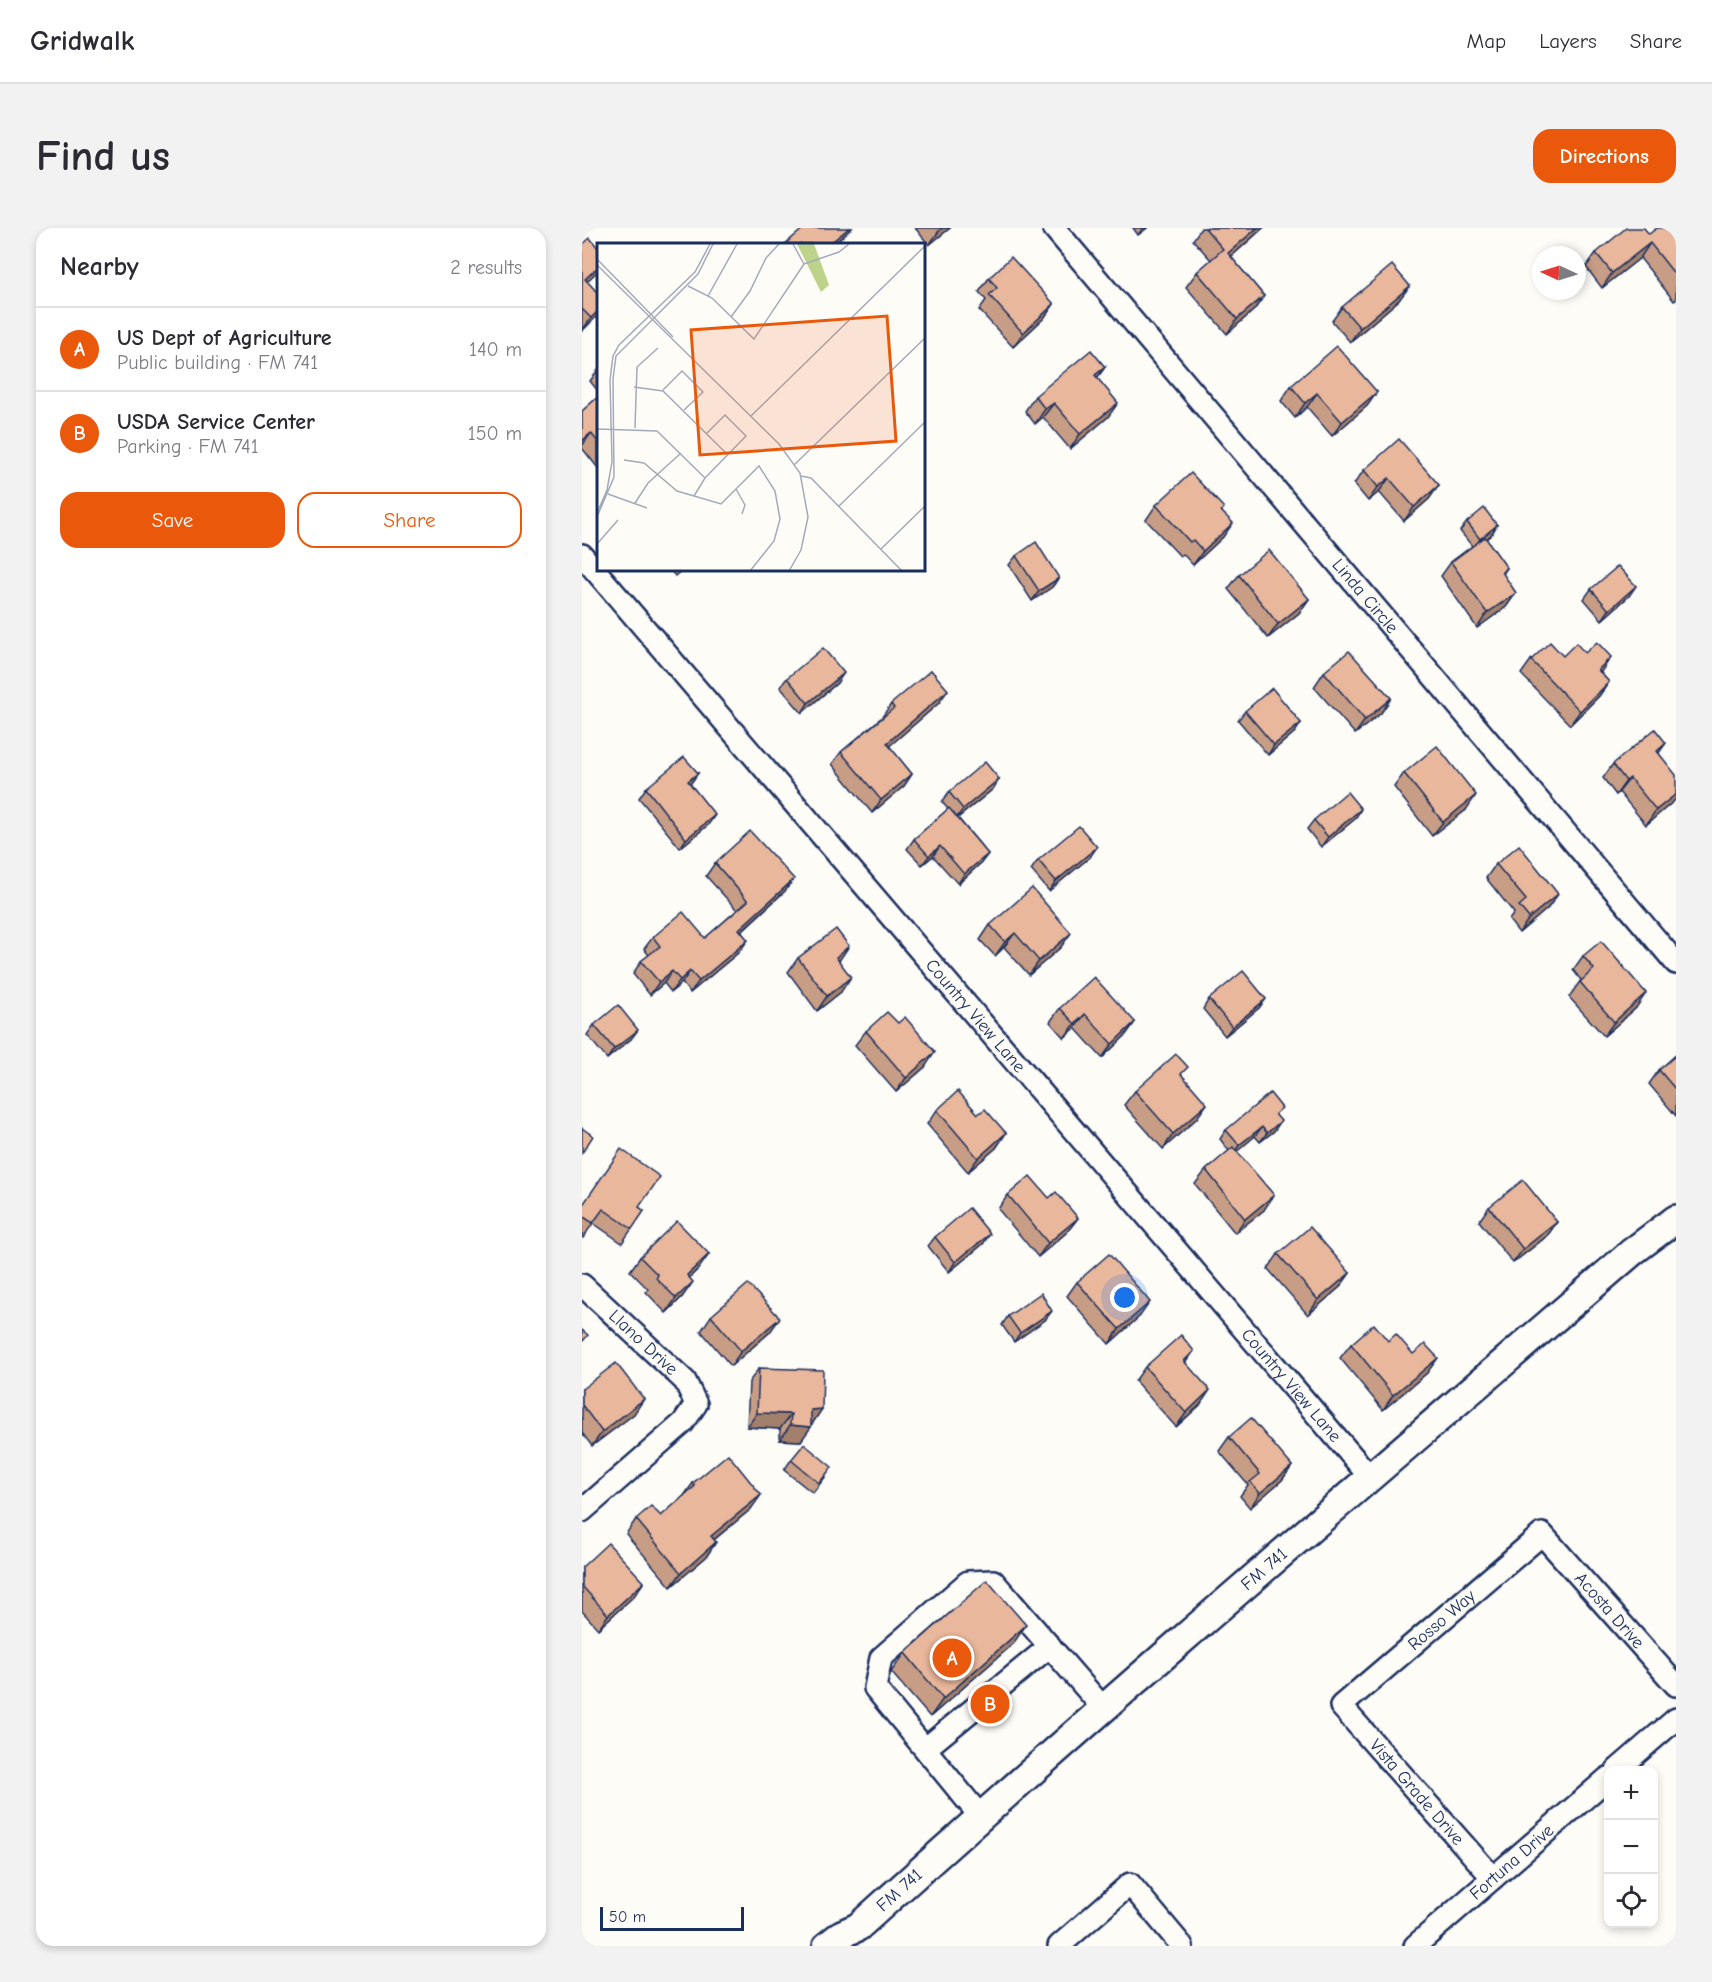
<!DOCTYPE html>
<meta charset="utf-8">
<style>
:root{--surface:#fff;--page:#f2f2f3;--text:#2b2b33;--muted:#7c7c81;--line:#e1e1e2;--accent:#ea580c}
body{margin:0;font-family:"Comic Neue",sans-serif;background:var(--page);color:var(--text)}
.controls{position:absolute;right:18px;bottom:18px;display:grid;overflow:hidden;border-radius:12px;box-shadow:0 3px 9px #0003}
.controls button{width:54px;height:54px;display:grid;place-items:center;padding:0;border:0;border-bottom:2px solid var(--line);background:var(--surface);color:var(--text);font:30px sans-serif}
.compass{position:absolute;left:950px;top:18px;width:54px;height:54px;border-radius:50%;background:var(--surface);box-shadow:0 3px 9px #0003;rotate:274deg}
.scale{position:absolute;left:18px;bottom:15px;width:144px;box-sizing:border-box;padding-left:6px;border:3px solid #1b2f5e;border-top:0;font-size:16px;line-height:21px;white-space:nowrap;color:#1b2f5e;-webkit-text-stroke:4px #fdfcf7;paint-order:stroke}
.you{position:absolute;left:543px;top:1070px;width:21px;height:21px;margin:-15px;border:4px solid #fff;border-radius:50%;background:#1a73e8;box-shadow:0 0 0 9px #1a73e833}
.badge{display:grid;place-items:center;width:39px;height:39px;border-radius:50%;background:var(--accent);color:#fff;font-size:20px;font-weight:700}
.pin{position:absolute;translate:-50% -50%;border:3px solid #fff;box-shadow:0 2px 6px #0006}
.list{margin:0;padding:0;list-style:none}
h2{display:flex;justify-content:space-between;align-items:center;height:78px;margin:0;padding:0 24px;font-size:26px}
h2 small{font-size:20px;font-weight:400;color:var(--muted)}
.list li{display:grid;grid-template-columns:39px 1fr auto;gap:18px;align-items:center;box-sizing:border-box;height:84px;padding:0 24px;border-top:2px solid var(--line)}
.list b{display:block;font-size:22px;white-space:nowrap}
.list p{margin:0;font-size:20px;white-space:nowrap;color:var(--muted)}
.list em{font-size:20px;font-style:normal;color:var(--muted)}
.actions{display:flex;gap:12px;padding:18px 24px}
.actions a{flex:1;padding:14px 0;border:2px solid var(--accent);border-radius:18px;text-align:center;font-size:21px;color:var(--accent)}
.actions .main{background:var(--accent);color:#fff}
.icon{flex:none;width:33px;height:33px;fill:none;stroke:currentColor;stroke-width:2;stroke-linecap:round;stroke-linejoin:round}
.map{position:relative;flex:none;width:1094px;height:1718px;overflow:hidden;border-radius:18px}
header{display:flex;align-items:center;gap:36px;box-sizing:border-box;height:84px;padding:0 30px;background:var(--surface);border-bottom:2px solid var(--line)}
header strong{font-size:28px}
nav{display:flex;gap:33px;margin-inline-start:auto;font-size:21px}
.intro{display:flex;align-items:center;justify-content:space-between;box-sizing:border-box;height:144px;padding:0 36px}
h1{margin:0;font-size:42px}
.button{padding:15px 27px;border-radius:18px;background:var(--accent);color:#fff;font-size:21px;font-weight:700}
main{display:flex;gap:36px;padding:0 36px}
aside{flex:1;background:var(--surface);border-radius:18px;box-shadow:0 3px 9px #0003}
.map>svg:first-child{display:block}
</style>
<header>
<strong>Gridwalk</strong>
<nav><a>Map</a><a>Layers</a><a>Share</a></nav>
</header>
<div class="intro"><h1>Find us</h1><a class="button">Directions</a></div>
<main>
<aside>
<h2>Nearby<small>2 results</small></h2>
<ul class="list">
<li><span class="badge">A</span><div><b>US Dept of Agriculture</b><p>Public building · FM 741</p></div><em>140 m</em></li>
<li><span class="badge">B</span><div><b>USDA Service Center</b><p>Parking · FM 741</p></div><em>150 m</em></li>
</ul>
<div class="actions"><a class="main">Save</a><a>Share</a></div>
</aside>
<div class="map">
<svg width="1094" height="1718" viewBox="0 0 1094 1718">
<rect width="100%" height="100%" fill="#fdfcf7"/>
<filter id="ink" filterUnits="userSpaceOnUse"><feTurbulence type="fractalNoise" baseFrequency=".0167" numOctaves="2"/><feDisplacementMap in="SourceGraphic" scale="12" xChannelSelector="R" yChannelSelector="G"/><feConvolveMatrix kernelMatrix="1 2 1 2 8 2 1 2 1" color-interpolation-filters="sRGB"/></filter>
<g filter="url(#ink)">
<g fill="none" stroke-linecap="round" stroke-linejoin="round">
<defs>
<g id="minor">
<path id="s1" d="M472,0L1094,735"/>
<path id="s2" d="M0,327L788,1249"/>
<path id="s3" d="M0,1057L103,1153L114,1176L101,1195L0,1283"/>
<polyline points="344,1520 468,1418"/>
<polyline points="1035,1542 1094,1491"/>
<polyline points="398,1588 293,1460 299,1430 386,1354 411,1353 522,1481"/>
<path id="s4" d="M911,1650L759,1478L960,1306L1094,1457"/>
<polyline points="477,1718 548,1656 600,1718"/>
<path id="s5" d="M833,1718L1026,1550"/>
</g>
<g id="major">
<path id="s6" d="M245,1718L260,1706L276,1699C530,1469 791,1247 1050,1024L1094,991"/>
</g>
</defs>
<use href="#minor" stroke="#1b2f5e" stroke-width="26"/>
<use href="#major" stroke="#1b2f5e" stroke-width="32"/>
<use href="#minor" stroke="#fdfcf7" stroke-width="21"/>
<use href="#major" stroke="#fdfcf7" stroke-width="27"/>
</g>
<g fill="#c89d85" stroke="#1b2f5e" stroke-width="1.5">
<polygon points="333,0 368,0 347,17"/>
<polygon points="551,0 565,0 556,7"/>
<polygon points="619,0 681,0 649,29 682,68 672,82 645,106 604,59 615,44 629,32 611,12"/>
<polygon points="1094,0 1094,72 1092,73 1058,30 1020,60 1004,39 1014,25 1067,6"/>
<polygon points="0,17 5,53 16,87 0,103"/>
<polygon points="407,50 472,76 462,90 431,119 397,82 404,72 397,64"/>
<polygon points="817,72 768,114 750,93 760,79"/>
<polygon points="523,139 515,150 526,189 488,221 461,189 453,196 443,183 453,168"/>
<polygon points="16,142 16,163 8,153"/>
<polygon points="709,158 795,164 785,178 750,208 725,179 713,190 699,173"/>
<polygon points="16,169 16,240 0,220 0,183"/>
<polygon points="782,242 857,257 847,271 822,293 797,264 786,273 772,256"/>
<polygon points="574,277 640,283 641,309 611,337 601,326 598,328 564,292"/>
<polygon points="885,294 915,297 909,307 904,311 925,340 921,346 934,365 924,379 895,400 859,348 869,334 890,318 878,303"/>
<polygon points="434,328 477,350 470,359 450,373 427,337"/>
<polygon points="88,342 100,342 93,348"/>
<polygon points="657,347 727,371 717,385 686,410 646,361"/>
<polygon points="1009,361 1047,368 1020,392 1002,371"/>
<polygon points="981,428 1018,444 1027,454 1017,468 988,497 939,446 949,432"/>
<polygon points="742,444 809,470 799,485 773,506 732,459"/>
<polygon points="205,450 255,455 220,485 198,459"/>
<polygon points="357,475 307,518 330,546 322,558 290,585 250,536 259,524 300,489 309,476"/>
<polygon points="663,483 719,495 713,504 686,527 656,492"/>
<polygon points="1077,525 1093,572 1064,597 1037,564 1034,567 1021,550 1031,536"/>
<polygon points="116,545 108,556 126,597 98,620 57,570 64,560"/>
<polygon points="822,545 884,582 850,608 812,559"/>
<polygon points="417,551 411,561 376,590 406,626 399,635 376,656 351,628 340,637 325,621 332,611 366,581 360,574 367,564"/>
<polygon points="773,591 739,619 725,601 732,592"/>
<polygon points="508,629 467,663 449,642 456,632"/>
<polygon points="133,635 203,663 159,704 157,724 108,765 100,755 89,764 82,755 68,767 51,746 59,733 67,727 62,721 71,709 123,710 155,682 124,648"/>
<polygon points="914,636 976,666 966,680 937,705 927,692 932,685 904,650"/>
<polygon points="408,697 479,719 447,747 422,719 413,728 398,712"/>
<polygon points="1001,728 1054,780 1022,808 987,769 999,752 991,742"/>
<polygon points="216,730 257,733 259,764 235,783 206,744"/>
<polygon points="627,771 677,780 643,808 621,781"/>
<polygon points="478,780 553,794 543,808 520,830 493,800 482,810 468,794"/>
<polygon points="12,797 49,811 25,831 5,807"/>
<polygon points="284,803 343,839 314,864 273,817"/>
<polygon points="1094,827 1094,888 1067,856 1077,842"/>
<polygon points="600,847 615,890 581,921 542,877 553,863"/>
<polygon points="355,882 396,886 424,905 414,920 386,944 345,896"/>
<polygon points="694,888 692,903 678,914 673,908 655,923 682,982 653,1005 613,956 624,942 647,923 638,911 644,902"/>
<polygon points="426,967 467,970 496,990 485,1004 456,1029 416,981"/>
<polygon points="0,978 57,979 62,983 40,1015 11,995 1,1010 0,1009"/>
<polygon points="907,979 975,994 965,1008 931,1035 897,993"/>
<polygon points="353,1009 401,1016 367,1044 346,1018"/>
<polygon points="127,1026 117,1040 107,1050 101,1068 84,1085 64,1064 66,1061 48,1043 58,1029"/>
<polygon points="696,1026 768,1045 758,1059 726,1087 686,1041"/>
<polygon points="495,1054 558,1088 527,1116 485,1068"/>
<polygon points="129,1088 188,1104 149,1138 119,1103"/>
<polygon points="426,1088 463,1092 432,1114 420,1097"/>
<polygon points="806,1113 845,1145 801,1182 758,1130 769,1116"/>
<polygon points="563,1139 618,1177 594,1199 553,1153"/>
<polygon points="177,1140 240,1181 230,1196 229,1196 219,1213 198,1212 198,1201 165,1199 167,1154"/>
<polygon points="0,1161 52,1186 10,1218 0,1205"/>
<polygon points="647,1209 710,1238 700,1252 668,1280 658,1268 666,1257 637,1223"/>
<polygon points="209,1232 244,1248 231,1265 202,1242"/>
<polygon points="111,1255 169,1281 132,1312 134,1314 124,1329 89,1359 44,1306 54,1291 79,1288 101,1269"/>
<polygon points="0,1339 52,1368 16,1401 0,1383"/>
<polygon points="431,1416 348,1489 309,1444 323,1425"/>
</g>
<g fill="#a3806c" stroke="#1b2f5e" stroke-width="1.5">
<polygon points="267,0 270,0 252,16 247,16"/>
<polygon points="360,0 368,0 347,17 357,3"/>
<polygon points="561,0 565,0 556,7"/>
<polygon points="675,0 681,0 636,40 646,25"/>
<polygon points="1068,15 1058,30 1020,60 1030,45"/>
<polygon points="16,39 16,43 0,58 3,51"/>
<polygon points="828,58 817,72 768,114 778,100"/>
<polygon points="682,68 672,82 645,106 655,91"/>
<polygon points="472,76 462,90 431,119 441,105"/>
<polygon points="16,83 16,87 0,103 9,90"/>
<polygon points="523,139 513,153 513,147"/>
<polygon points="795,164 785,178 750,208 760,194"/>
<polygon points="735,165 725,179 713,190 723,175"/>
<polygon points="472,175 461,189 453,196 463,181"/>
<polygon points="536,175 526,189 488,221 498,206"/>
<polygon points="9,205 0,218 0,213"/>
<polygon points="807,250 797,264 786,273 796,259"/>
<polygon points="857,257 847,271 822,293 832,279"/>
<polygon points="651,295 641,309 611,337 621,323"/>
<polygon points="915,297 909,307 892,320 898,311"/>
<polygon points="477,350 470,359 450,373 457,363"/>
<polygon points="1054,358 1047,368 1020,392 1027,382"/>
<polygon points="934,365 924,379 895,400 905,385"/>
<polygon points="727,371 717,385 686,410 696,396"/>
<polygon points="1029,429 1019,444 1006,456 1016,442"/>
<polygon points="262,445 255,455 220,485 226,475"/>
<polygon points="1027,454 1017,468 988,497 998,483"/>
<polygon points="366,462 357,475 296,528 305,515"/>
<polygon points="809,470 799,485 773,506 783,492"/>
<polygon points="719,495 713,504 686,527 692,517"/>
<polygon points="1084,515 1074,529 1075,523"/>
<polygon points="116,545 109,555 99,563 106,553"/>
<polygon points="330,546 322,558 290,585 299,572"/>
<polygon points="1048,550 1037,564 1034,567 1044,553"/>
<polygon points="417,551 411,561 374,591 381,581"/>
<polygon points="1094,566 1094,571 1093,572 1064,597 1074,582"/>
<polygon points="894,567 884,582 850,608 861,594"/>
<polygon points="779,581 773,591 739,619 746,609"/>
<polygon points="133,587 126,597 98,620 104,611"/>
<polygon points="358,618 351,628 340,637 347,628"/>
<polygon points="515,619 508,629 467,663 474,653"/>
<polygon points="406,626 399,635 376,656 382,646"/>
<polygon points="212,651 203,663 148,713 157,701"/>
<polygon points="976,666 966,680 937,705 947,690"/>
<polygon points="433,705 422,719 413,728 423,714"/>
<polygon points="489,705 479,719 447,747 457,733"/>
<polygon points="166,712 157,724 108,765 117,753"/>
<polygon points="267,718 257,733 254,729"/>
<polygon points="90,743 82,755 68,767 77,754"/>
<polygon points="108,743 100,755 89,764 98,752"/>
<polygon points="269,749 259,764 235,783 245,768"/>
<polygon points="1064,765 1054,780 1022,808 1032,794"/>
<polygon points="684,771 677,780 643,808 650,799"/>
<polygon points="503,786 493,800 482,810 493,796"/>
<polygon points="553,794 543,808 520,830 530,816"/>
<polygon points="56,802 49,811 25,831 32,821"/>
<polygon points="353,824 343,839 314,864 324,850"/>
<polygon points="625,876 615,890 581,921 591,906"/>
<polygon points="699,893 692,903 678,914 685,905"/>
<polygon points="680,899 673,908 651,927 657,917"/>
<polygon points="424,905 414,920 386,944 396,930"/>
<polygon points="692,967 682,982 653,1005 663,991"/>
<polygon points="496,990 485,1004 456,1029 466,1015"/>
<polygon points="975,994 965,1008 931,1035 941,1021"/>
<polygon points="408,1006 401,1016 367,1044 373,1034"/>
<polygon points="127,1026 117,1040 95,1062 105,1047"/>
<polygon points="768,1045 758,1059 726,1087 736,1072"/>
<polygon points="111,1054 101,1068 84,1085 94,1070"/>
<polygon points="568,1074 558,1088 527,1116 537,1101"/>
<polygon points="470,1083 463,1092 432,1114 438,1105"/>
<polygon points="198,1090 188,1104 149,1138 159,1123"/>
<polygon points="612,1123 602,1137 602,1133"/>
<polygon points="856,1130 845,1145 801,1182 811,1167"/>
<polygon points="628,1162 618,1177 594,1199 604,1185"/>
<polygon points="62,1171 52,1186 10,1218 20,1204"/>
<polygon points="240,1181 230,1196 219,1196 229,1182"/>
<polygon points="175,1185 209,1186 198,1201 165,1199"/>
<polygon points="208,1197 229,1199 219,1213 198,1212"/>
<polygon points="710,1238 700,1252 668,1280 678,1265"/>
<polygon points="179,1267 169,1281 118,1323 129,1308"/>
<polygon points="134,1314 124,1329 89,1359 99,1345"/>
<polygon points="62,1354 52,1368 16,1401 26,1387"/>
<polygon points="444,1397 431,1416 348,1489 361,1471"/>
</g>
<g fill="#e9b79b" stroke="#1b2f5e" stroke-width="1.5">
<polygon points="222,0 267,0 247,16 203,16"/>
<polygon points="623,0 675,0 646,25 682,68 655,91 615,44 641,21"/>
<polygon points="1044,0 1062,0 1067,6 1075,0 1094,0 1094,48 1068,15 1030,45 1014,25"/>
<polygon points="8,10 16,20 16,39 3,51 16,65 16,83 9,90 0,81 0,17"/>
<polygon points="429,29 472,76 441,105 407,67 415,60 407,50"/>
<polygon points="810,37 828,58 778,100 760,79"/>
<polygon points="755,118 795,164 760,194 735,165 723,175 709,158"/>
<polygon points="509,122 523,139 513,147 536,175 498,206 472,175 463,181 453,168"/>
<polygon points="16,169 16,214 9,205 0,213 0,183"/>
<polygon points="817,211 857,257 832,279 807,250 796,259 782,242"/>
<polygon points="609,245 642,280 639,283 651,295 621,323 611,312 608,314 574,277"/>
<polygon points="902,280 915,297 898,311 885,294"/>
<polygon points="903,309 925,340 920,344 934,365 905,385 869,334"/>
<polygon points="454,314 477,350 457,363 434,328"/>
<polygon points="687,322 727,371 696,396 657,347"/>
<polygon points="1036,338 1054,358 1027,382 1009,361"/>
<polygon points="968,414 981,428 994,415 1003,425 1015,414 1029,429 1016,442 1027,454 998,483 949,432"/>
<polygon points="241,420 262,445 226,475 205,450"/>
<polygon points="767,423 809,470 783,492 742,444"/>
<polygon points="349,442 366,462 305,515 330,546 299,572 259,524 312,480 309,476"/>
<polygon points="690,460 719,495 692,517 663,483"/>
<polygon points="1073,501 1084,515 1075,523 1094,547 1094,566 1074,582 1048,550 1044,553 1031,536"/>
<polygon points="855,518 894,567 861,594 822,545"/>
<polygon points="102,529 116,545 106,553 133,587 104,611 64,560"/>
<polygon points="403,534 417,551 381,581 367,564"/>
<polygon points="765,564 779,581 746,609 732,592"/>
<polygon points="367,580 406,626 382,646 358,618 347,628 332,611"/>
<polygon points="497,598 515,619 474,653 456,632"/>
<polygon points="168,603 212,651 157,701 166,712 117,753 108,743 98,752 90,743 77,754 59,733 78,718 71,709 101,684 123,710 166,673 133,635"/>
<polygon points="937,617 976,666 947,690 937,678 944,672 914,636"/>
<polygon points="450,660 489,705 457,733 433,705 423,714 408,697"/>
<polygon points="254,701 267,718 254,729 269,749 245,768 216,730"/>
<polygon points="1019,713 1064,765 1032,794 998,754 1012,741 1001,728"/>
<polygon points="661,743 684,771 650,799 627,771"/>
<polygon points="512,749 553,794 530,816 503,786 493,796 478,780"/>
<polygon points="36,777 56,802 32,821 12,797"/>
<polygon points="305,784 316,795 323,789 353,824 324,850 284,803"/>
<polygon points="594,826 606,839 599,846 625,876 591,906 553,863"/>
<polygon points="1094,827 1094,862 1077,842"/>
<polygon points="376,863 396,886 403,881 424,905 396,930 355,882"/>
<polygon points="688,865 700,880 693,886 699,893 685,905 680,899 657,917 644,902"/>
<polygon points="0,900 11,908 0,925"/>
<polygon points="651,919 692,967 663,991 624,942"/>
<polygon points="39,921 78,949 57,979 62,983 50,1001 21,981 11,995 0,988 0,978"/>
<polygon points="448,948 467,970 474,964 496,990 466,1015 426,967"/>
<polygon points="941,952 975,994 941,1021 907,979"/>
<polygon points="387,980 408,1006 373,1034 353,1009"/>
<polygon points="95,993 127,1026 105,1047 111,1054 94,1070 74,1050 76,1047 58,1029"/>
<polygon points="728,999 768,1045 736,1072 696,1026"/>
<polygon points="527,1026 568,1074 537,1101 495,1054"/>
<polygon points="166,1056 198,1090 159,1123 129,1088"/>
<polygon points="459,1065 470,1083 438,1105 426,1088"/>
<polygon points="792,1096 806,1113 814,1106 831,1126 843,1116 856,1130 811,1167 769,1116"/>
<polygon points="0,1102 6,1107 0,1114"/>
<polygon points="599,1107 612,1123 602,1133 628,1162 604,1185 563,1139"/>
<polygon points="34,1135 62,1171 20,1204 0,1177 0,1161"/>
<polygon points="177,1140 241,1142 240,1181 229,1182 229,1199 208,1197 209,1186 175,1185"/>
<polygon points="669,1190 710,1238 678,1265 668,1254 678,1246 647,1209"/>
<polygon points="222,1216 250,1239 237,1255 209,1232"/>
<polygon points="146,1226 179,1267 129,1308 134,1314 99,1345 54,1291 69,1278 79,1288 113,1258 111,1255"/>
<polygon points="26,1315 62,1354 26,1387 0,1358 0,1339"/>
<polygon points="405,1352 444,1397 361,1471 323,1425"/>
</g>
</g>
<g text-anchor="middle" stroke-width="4.5" stroke-linejoin="round" paint-order="stroke">
<g font-size="18" fill="#1b2f5e" stroke="#fdfcf7">
<text dy="6" stroke="none"><textPath href="#s1" startOffset="482">Linda Circle</textPath></text>
<text dy="6" stroke="none"><textPath href="#s2" startOffset="606">Country View Lane</textPath></text>
<text dy="6" stroke="none"><textPath href="#s3" startOffset="84">Llano Drive</textPath></text>
<text dy="6" stroke="none"><textPath href="#s2" startOffset="1092">Country View Lane</textPath></text>
<text dy="6" stroke="none"><textPath href="#s6" startOffset="578">FM 741</textPath></text>
<text dy="6" stroke="none"><textPath href="#s4" startOffset="596">Acosta Drive</textPath></text>
<text dy="6" stroke="none"><textPath href="#s4" startOffset="362">Rosso Way</textPath></text>
<text transform="translate(835 1564) rotate(49)" y="6">Vista Grade Drive</text>
<text dy="6" stroke="none"><textPath href="#s5" startOffset="128">Fortuna Drive</textPath></text>
<text dy="6" stroke="none"><textPath href="#s6" startOffset="92">FM 741</textPath></text>
</g>
</g>
<g transform="translate(15 15)">
<rect width="328" height="328" fill="#fdfcf7"/>
<path d="M200,1H217L232,42L224,49Z" fill="#bcd389"/>
<path fill="none" stroke="#a3aaba" stroke-width="1.5" d="M196,1L207,21M0,16L76,94M0,22L182,201L203,230L211,274L204,307L192,328M91,43L115,55L157,96L207,21L242,9L252,1M111,53L140,1M134,74L153,48L169,15L182,1M37,144L66,148L131,212M66,147L85,128L106,149L87,167M154,173L329,2M38,185L40,124L61,105M0,186L60,188L108,235M27,217L47,220L80,248L124,261L162,223L178,248L183,276L177,298L153,328M197,222L329,94M204,233L214,235L305,328M139,246L148,262L145,271M11,251L50,265M97,253L108,235L149,193L128,172L109,191M38,260L51,240L84,210M242,263L329,178M0,270L10,247L15,219L13,137L16,113L22,102L98,29L113,1M0,274L17,234L16,136L19,113L101,31L116,1M0,301L21,277M284,306L329,262"/>
<path fill="#e8590c" fill-opacity="0.15" stroke="#e8590c" stroke-width="3" d="M290,73L299,198L103,212L94,87Z"/>
<rect width="328" height="328" fill="none" stroke="#1b2f5e" stroke-width="3"/>
</g>
</svg>
<div class="controls">
<button>+</button>
<button>−</button>
<button><svg class="icon" aria-label="locate" viewBox="0 0 24 24"><circle cx="12" cy="12" r="6"/><path d="M12 2v4M12 18v4M2 12h4M18 12h4"/></svg></button>
</div>
<svg class="compass" viewBox="-18 -18 36 36"><path d="M0-13l5 13h-10z" fill="#e53935"/><path d="M0 13l5-13h-10z" fill="#7c7c81"/></svg>
<div class="scale">50 m</div>
<div class="you"></div>
<div class="pin badge" style="left:370px;top:1430px">A</div>
<div class="pin badge" style="left:408px;top:1476px">B</div>
</div>
</main>
